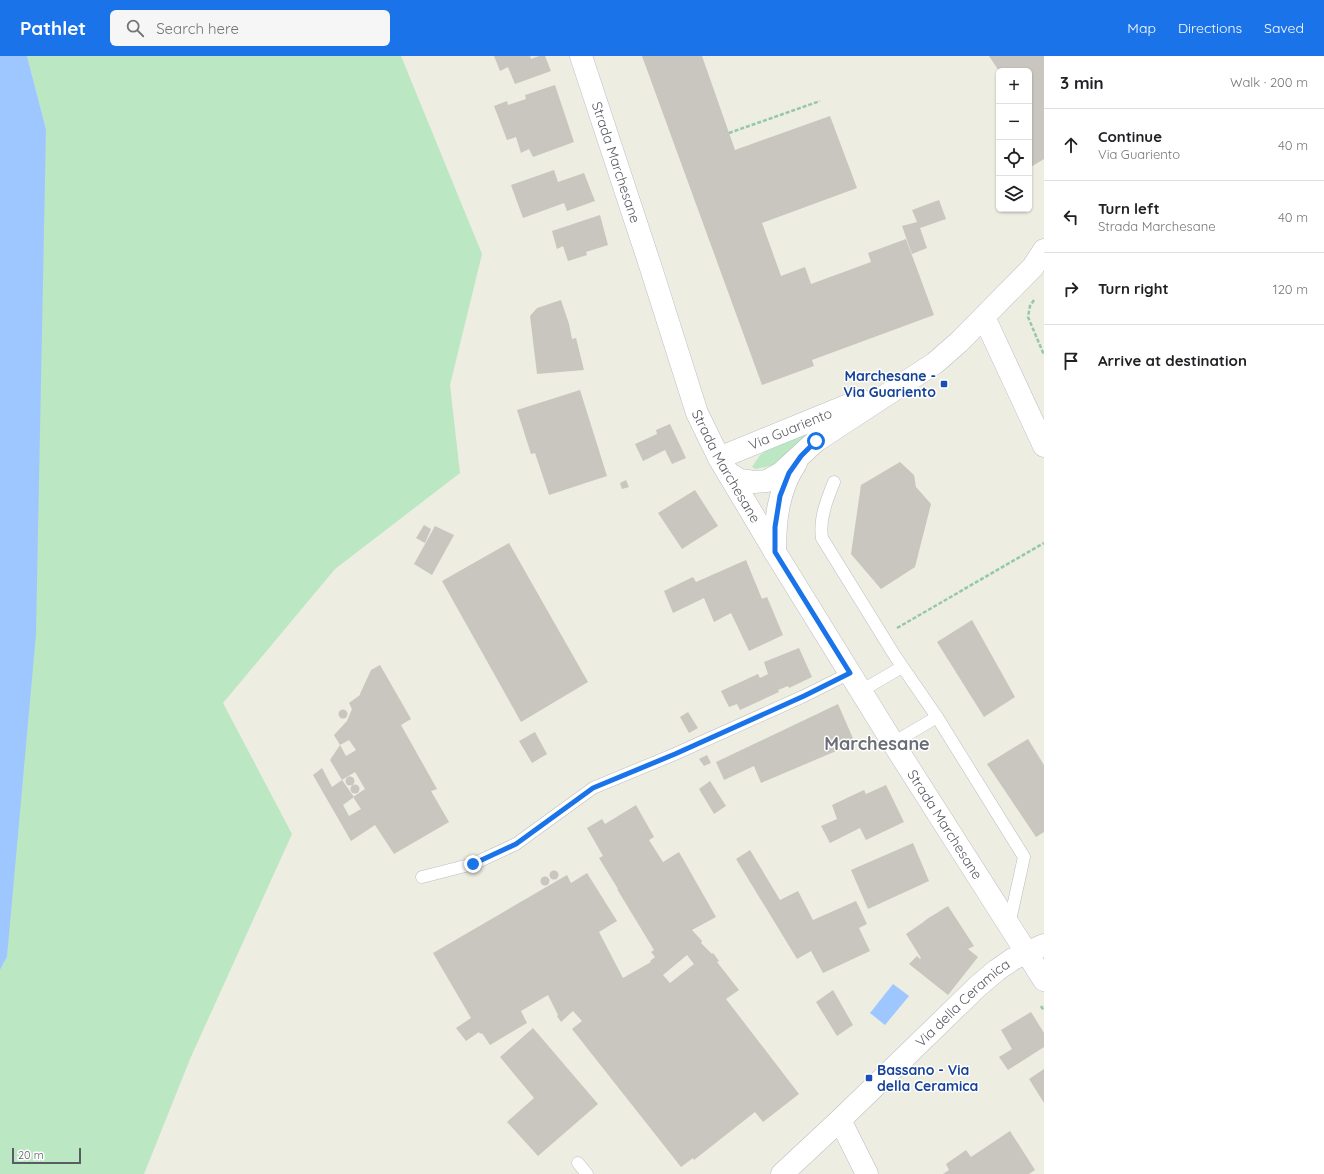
<!DOCTYPE html>
<meta charset="utf-8">
<style>
:root{--surface:#fff;--page:#f6f6f6;--text:#202124;--muted:#757577;--line:#e0e0e0;--accent:#1a73e8}
body{margin:0;font-family:Quicksand,sans-serif;background:var(--page);color:var(--text)}
.controls{position:absolute;right:12px;top:12px;display:grid;overflow:hidden;border-radius:6px;box-shadow:0 1px 3px #0004}
.controls button{width:36px;height:36px;display:grid;place-items:center;padding:0;border:0;border-bottom:1px solid var(--line);background:var(--surface);color:var(--text);font:20px sans-serif}
.scale{position:absolute;left:12px;bottom:10px;width:69px;box-sizing:border-box;padding-left:4px;border:2px solid #595c63;border-top:0;font-size:11px;line-height:14px;white-space:nowrap;color:#595c63;-webkit-text-stroke:3px #fff;paint-order:stroke}
.stop{position:absolute;width:12px;height:12px;margin:-9px;border:3px solid #1a73e8;border-radius:50%;background:#fff}
.stop.end{background:#1a73e8;border-color:#fff;box-shadow:0 1px 4px #0008}
.list{margin:0;padding:0;list-style:none}
h2{display:flex;justify-content:space-between;align-items:center;height:52px;margin:0;padding:0 16px;font-size:17px}
h2 small{font-size:13px;font-weight:400;color:var(--muted)}
.list li{display:grid;grid-template-columns:26px 1fr auto;gap:12px;align-items:center;box-sizing:border-box;height:72px;padding:0 16px;border-top:1px solid var(--line)}
.list b{display:block;font-size:15px;white-space:nowrap}
.list p{margin:0;font-size:13px;white-space:nowrap;color:var(--muted)}
.list em{font-size:13px;font-style:normal;color:var(--muted)}
.icon{flex:none;width:22px;height:22px;fill:none;stroke:currentColor;stroke-width:2;stroke-linecap:round;stroke-linejoin:round}
.map{position:relative;flex:none;width:1044px;height:1118px;overflow:hidden}
header{display:flex;align-items:center;gap:24px;box-sizing:border-box;height:56px;padding:0 20px;background:var(--accent);color:#fff}
header strong{font-size:19px}
nav{display:flex;gap:22px;margin-inline-start:auto;font-size:14px}
.search{width:280px;height:36px;background:var(--page);display:flex;align-items:center;gap:10px;box-sizing:border-box;padding:0 14px;border-radius:6px;color:var(--muted);font-size:15px}
main{display:flex}
aside{flex:1;background:var(--surface)}
.map>svg:first-child{display:block}
</style>
<header>
<strong>Pathlet</strong>
<div class="search"><svg class="icon" aria-label="search" viewBox="0 0 24 24"><circle cx="10" cy="10" r="6"/><path d="M15 15l6 6"/></svg>Search here</div>
<nav><a>Map</a><a>Directions</a><a>Saved</a></nav>
</header>
<main>
<div class="map">
<svg width="1044" height="1118" viewBox="0 0 1044 1118">
<rect width="100%" height="100%" fill="#edede1"/>
<g fill="#bbe7c2">
<polygon points="27,0 401,0 482,198 450,329 460,417 335,513 223,647 292,778 190,1003 144,1118 0,1118 0,914 7,901 46,73"/>
<polygon points="808,376 808,379 774,409 756,413 752,411 760,399 767,394"/>
</g>
<g fill="#9fc7ff">
<polygon points="0,0 27,0 46,73 36,578 7,901 0,914"/>
<polygon points="893,928 909,940 885,969 870,957"/>
</g>
<g fill="#c8c6be" fill-rule="evenodd">
<polygon points="494,0 530,0 531,3 539,0 545,0 551,15 515,28 508,11 500,15"/>
<polygon points="642,0 702,0 735,94 830,60 857,132 762,167 781,220 805,211 811,228 871,206 868,197 906,183 934,259 812,304 814,310 762,329"/>
<polygon points="989,0 1044,0 1044,103 1029,112 1029,15 999,15"/>
<polygon points="555,29 574,86 533,101 529,93 521,97 516,81 507,84 494,50 507,45 508,49 526,43 525,39"/>
<polygon points="554,114 558,126 584,117 595,145 567,155 564,147 523,162 511,129"/>
<polygon points="939,144 946,163 920,172 927,192 912,198 902,170 917,166 912,154"/>
<polygon points="600,159 608,189 586,196 587,199 568,205 563,190 557,193 552,175"/>
<polygon points="561,244 569,268 572,283 576,282 584,314 537,318 530,260 537,252"/>
<polygon points="580,334 607,420 549,439 535,397 531,398 517,354"/>
<polygon points="670,368 686,402 672,408 665,394 643,405 635,388 657,378 656,374"/>
<polygon points="900,406 914,419 916,431 931,448 915,511 881,533 851,498 861,429"/>
<polygon points="626,424 629,431 622,433 620,427"/>
<polygon points="695,434 718,470 682,493 658,457"/>
<polygon points="424,469 431,473 425,487 416,482"/>
<polygon points="435,470 454,479 432,519 414,508"/>
<polygon points="509,487 588,626 521,666 442,525"/>
<polygon points="746,504 762,543 767,541 783,579 749,595 731,557 714,566 704,542 673,557 664,535 693,521 696,526"/>
<polygon points="972,564 1015,641 984,661 937,586"/>
<polygon points="799,592 812,621 789,632 788,630 778,634 779,636 740,654 737,648 729,651 721,635 758,618 760,622 768,618 764,606"/>
<polygon points="380,609 411,663 401,669 437,733 431,735 449,766 394,798 375,769 351,785 313,719 322,712 332,731 342,724 354,741 343,749 349,760 361,753 353,741 365,733 355,716 342,724 330,704 340,689 346,700 356,694 349,684 340,689 334,679 347,665 352,653 349,647 360,639 360,638 371,614"/>
<polygon points="838,648 855,687 761,727 754,710 724,724 716,706"/>
<circle cx="343" cy="658" r="4.5"/>
<polygon points="688,656 698,672 689,677 680,661"/>
<polygon points="535,676 547,698 532,707 519,685"/>
<polygon points="1028,683 1044,709 1044,776 1036,781 987,708"/>
<polygon points="707,699 711,707 704,710 699,703"/>
<circle cx="350" cy="725" r="4.5"/>
<polygon points="710,725 726,750 714,758 699,733"/>
<circle cx="355" cy="733" r="4.5"/>
<polygon points="886,729 904,766 866,784 860,772 830,787 821,770 837,763 832,749 864,734 866,738"/>
<path d="M636,749L654,781L649,784L663,806L679,796L716,861L692,874L702,885L701,887L712,898L713,897L719,905L717,906L739,934L726,943L799,1038L763,1066L755,1056L694,1104L693,1102L681,1111L572,973L582,965L573,955L561,966L557,960L558,959L548,939L521,955L527,967L490,989L482,977L480,978L479,976L466,985L456,972L471,962L433,897L567,819L571,827L587,817L617,865L599,876L623,922L651,906L650,905L655,901L651,896L654,894L617,833H618L599,802L603,800L587,772L602,763L605,768ZM687,899L694,908L670,927L663,919Z"/>
<polygon points="913,787 929,825 868,853 851,814"/>
<polygon points="750,794 780,844 798,835 813,864 856,845 867,868 859,872 870,895 823,917 811,895 797,903 736,803"/>
<circle cx="554" cy="819" r="4.5"/>
<circle cx="545" cy="825" r="4.5"/>
<polygon points="948,850 974,890 968,893 978,901 948,939 909,908 917,900 920,903 921,902 906,878 922,867 927,863"/>
<polygon points="833,934 853,969 837,980 816,946"/>
<polygon points="1031,956 1044,977 1044,991 1008,1014 999,1001 1012,993 1001,974"/>
<polygon points="533,972 598,1048 538,1100 507,1066 534,1042 500,1001"/>
<polygon points="1044,1013 1044,1047 1029,1023"/>
<polygon points="1010,1075 1035,1114 1029,1118 943,1118 949,1114 946,1108 966,1094 971,1101"/>
</g>
<g fill="none" stroke-linecap="round" stroke-linejoin="round">
<defs>
<g id="lane">
<path d="M834,426C827,443 819,463 822,482L895,600L937,661"/>
<polyline points="861,635 902,611"/>
<polyline points="893,687 937,661 1024,801 1009,869"/>
<polyline points="422,821 473,808 516,788 593,732 675,698 804,640 850,617"/>
<polyline points="578,1107 587,1118"/>
</g>
<g id="street">
<polyline points="984,261 1044,390"/>
<path id="s1" d="M719,402L861,344"/>
<polyline points="728,417 740,424 754,426 767,425 781,417 816,385 935,307 959,286 1033,211 1044,194"/>
<path d="M775,496C775,464 778,434 796,407"/>
<polyline points="840,1064 867,1118"/>
<path id="s2" d="M782,1118L840,1064L977,931L997,914L1013,903L1044,889"/>
</g>
<g id="secondary">
<path id="s3" d="M581,0L651,212L697,357L719,402L775,496L893,687L1044,924"/>
</g>
</defs>
<use href="#lane" stroke="#bbbdc3" stroke-width="13"/>
<use href="#street" stroke="#bbbdc3" stroke-width="23"/>
<use href="#secondary" stroke="#bcbec6" stroke-width="23"/>
<g stroke="#94c8aa" stroke-width="2.5" stroke-dasharray="4 2" stroke-linecap="butt">
<polyline points="729,77 820,45"/>
<polyline points="1034,244 1030,250 1028,261 1044,299"/>
<polyline points="897,572 1044,487"/>
<polyline points="1041,950 1044,955"/>
</g>
<use href="#lane" stroke="#fff" stroke-width="12"/>
<use href="#street" stroke="#fff" stroke-width="22"/>
<use href="#secondary" stroke="#fff" stroke-width="22"/>
</g>
<g fill="none" stroke-linecap="round" stroke-linejoin="round">
<polyline stroke="#1a73e8" stroke-width="5" points="473,808 516,788 593,732 675,698 804,640 850,617 775,496 775,471 780,440 789,417 801,400 816,385"/>
</g>
<g fill="#1a4fb4" stroke="#fff" stroke-width="1.5">
<rect x="940" y="324" width="8" height="8" rx="2"/>
<rect x="865" y="1018" width="8" height="8" rx="2"/>
</g>
<g text-anchor="middle" stroke-width="3" stroke-linejoin="round" paint-order="stroke">
<g font-size="14" fill="#595c63" stroke="#fff">
<text dy="5" stroke="none"><textPath href="#s3" startOffset="112">Strada Marchesane</textPath></text>
<text dy="5" stroke="none"><textPath href="#s1" startOffset="77">Via Guariento</textPath></text>
<text dy="5" stroke="none"><textPath href="#s3" startOffset="436">Strada Marchesane</textPath></text>
<text dy="5" stroke="none"><textPath href="#s3" startOffset="856">Strada Marchesane</textPath></text>
<text dy="5" stroke="none"><textPath href="#s2" startOffset="249">Via della Ceramica</textPath></text>
</g>
<g font-size="14" font-weight="bold" fill="#164399" stroke="#fff" text-anchor="end">
<text x="936" y="325">Marchesane -<tspan x="936" dy="16">Via Guariento</tspan></text>
<text x="877" y="1019" text-anchor="start">Bassano - Via<tspan x="877" dy="16">della Ceramica</tspan></text>
</g>
<g font-size="18" font-weight="bold" fill="#6a6e75" stroke="#fff">
<text x="877" y="694">Marchesane</text>
</g>
</g>
</svg>
<div class="controls">
<button>+</button>
<button>−</button>
<button><svg class="icon" aria-label="locate" viewBox="0 0 24 24"><circle cx="12" cy="12" r="6"/><path d="M12 2v4M12 18v4M2 12h4M18 12h4"/></svg></button>
<button><svg class="icon" aria-label="layers" viewBox="0 0 24 24"><path d="M12 4l9 5-9 5-9-5zM3 14l9 5 9-5"/></svg></button>
</div>
<div class="scale">20 m</div>
<div class="stop" style="left:816px;top:385px"></div>
<div class="stop end" style="left:473px;top:808px"></div>
</div>
<aside>
<h2>3 min<small>Walk · 200 m</small></h2>
<ul class="list">
<li><svg class="icon" aria-label="ahead" viewBox="0 0 24 24"><path d="M12 20V5M6 11l6-6 6 6"/></svg><div><b>Continue</b><p>Via Guariento</p></div><em>40 m</em></li>
<li><svg class="icon" aria-label="left" viewBox="0 0 24 24"><path d="M17 20v-9H6M10 6l-5 5 5 5"/></svg><div><b>Turn left</b><p>Strada Marchesane</p></div><em>40 m</em></li>
<li><svg class="icon" aria-label="right" viewBox="0 0 24 24"><path d="M7 20v-9h11M14 6l5 5-5 5"/></svg><div><b>Turn right</b></div><em>120 m</em></li>
<li><svg class="icon" aria-label="arrive" viewBox="0 0 24 24"><path d="M6 21V4h12l-3 4 3 4H6"/></svg><div><b>Arrive at destination</b></div></li>
</ul>
</aside>
</main>
